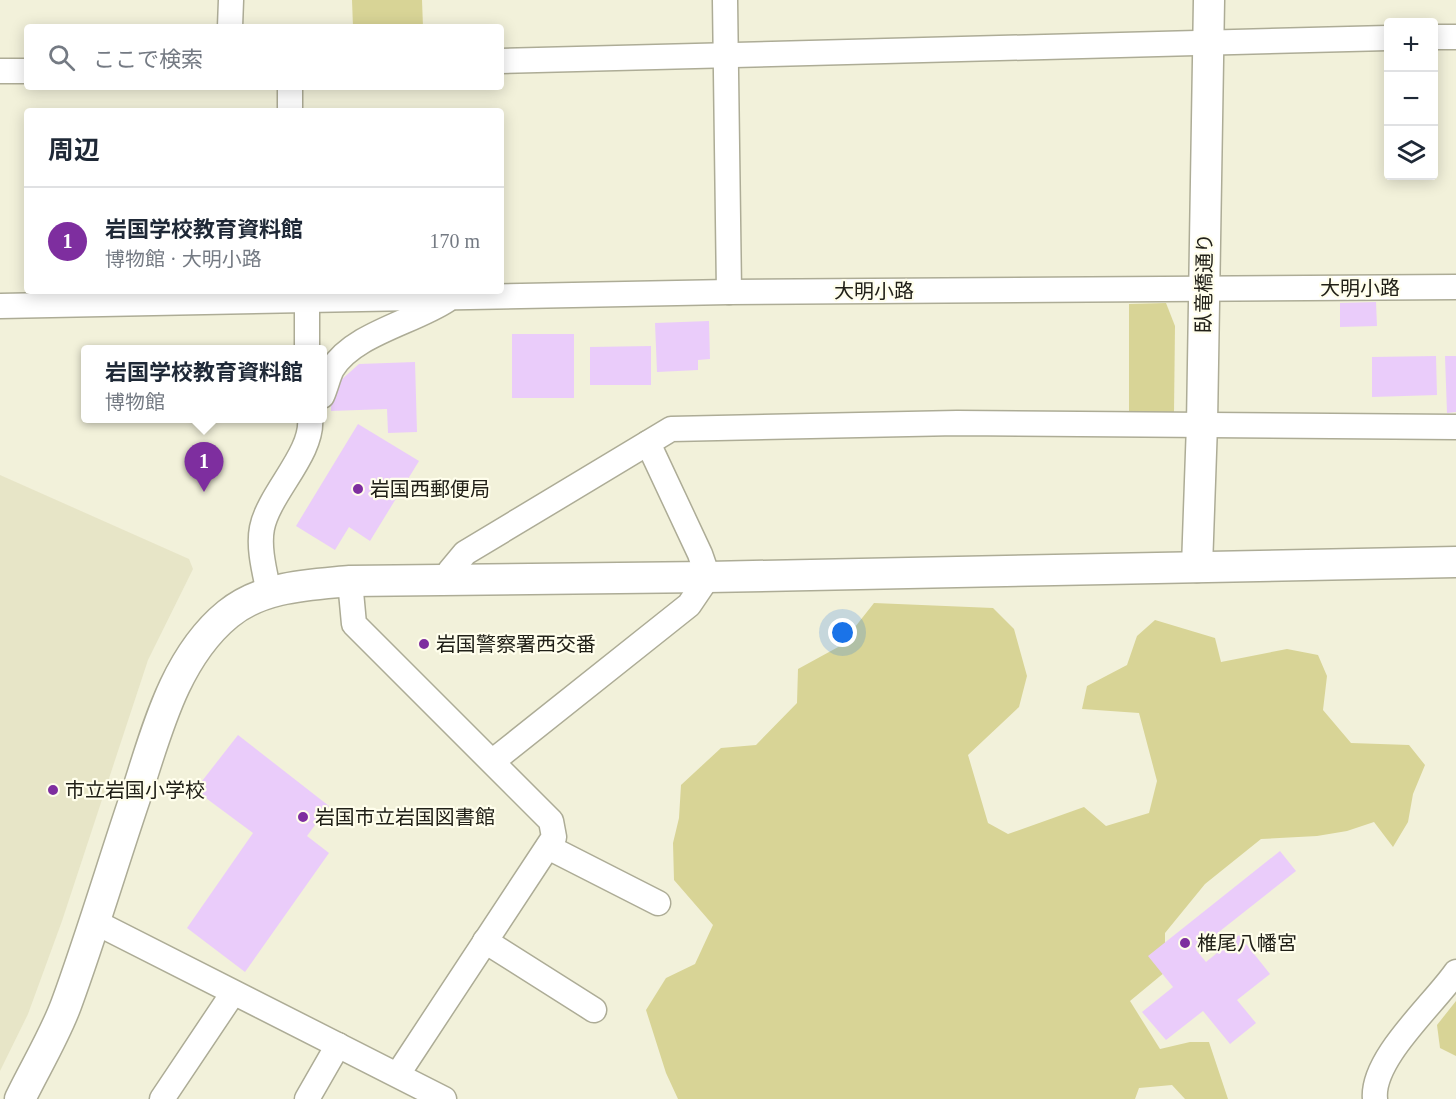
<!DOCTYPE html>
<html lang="ja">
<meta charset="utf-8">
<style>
:root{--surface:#fff;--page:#f2f2f3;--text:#1f2937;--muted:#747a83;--line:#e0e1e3;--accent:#7e2e9f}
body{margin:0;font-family:"Times New Roman","Noto Sans JP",serif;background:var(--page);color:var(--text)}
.controls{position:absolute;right:18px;top:18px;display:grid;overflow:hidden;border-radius:6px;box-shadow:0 3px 15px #0003}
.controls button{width:54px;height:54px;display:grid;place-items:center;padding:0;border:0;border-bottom:2px solid var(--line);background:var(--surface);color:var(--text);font:30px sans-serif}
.you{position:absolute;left:843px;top:633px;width:21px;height:21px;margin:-15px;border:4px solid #fff;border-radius:50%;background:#1a73e8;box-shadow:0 0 0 9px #1a73e833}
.badge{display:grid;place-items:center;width:39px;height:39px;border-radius:50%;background:var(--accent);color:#fff;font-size:20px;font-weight:700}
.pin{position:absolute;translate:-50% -50px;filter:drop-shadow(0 2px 3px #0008)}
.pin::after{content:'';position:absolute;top:32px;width:21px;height:18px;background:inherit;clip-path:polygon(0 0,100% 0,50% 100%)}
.popup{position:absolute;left:81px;top:345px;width:246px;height:78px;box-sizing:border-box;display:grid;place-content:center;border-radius:6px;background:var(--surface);filter:drop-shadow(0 2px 4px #0005);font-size:20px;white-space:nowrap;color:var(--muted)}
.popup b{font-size:22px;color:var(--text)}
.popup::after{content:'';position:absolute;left:50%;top:100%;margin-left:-12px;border:12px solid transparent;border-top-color:var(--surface)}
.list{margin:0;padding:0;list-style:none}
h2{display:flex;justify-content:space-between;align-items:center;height:78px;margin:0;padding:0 24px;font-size:26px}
h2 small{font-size:20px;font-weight:400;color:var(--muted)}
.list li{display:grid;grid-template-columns:39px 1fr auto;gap:18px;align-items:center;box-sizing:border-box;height:108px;padding:0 24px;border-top:2px solid var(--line)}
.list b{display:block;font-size:22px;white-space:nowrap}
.list p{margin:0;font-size:20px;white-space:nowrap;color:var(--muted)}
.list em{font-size:20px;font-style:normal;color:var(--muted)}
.icon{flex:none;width:33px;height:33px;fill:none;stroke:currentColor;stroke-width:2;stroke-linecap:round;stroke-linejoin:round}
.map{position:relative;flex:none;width:1456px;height:1099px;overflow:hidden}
.search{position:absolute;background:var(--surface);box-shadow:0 3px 15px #0003;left:24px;top:24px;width:480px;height:66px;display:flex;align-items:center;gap:15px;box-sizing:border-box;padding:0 21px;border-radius:6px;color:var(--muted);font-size:22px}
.panel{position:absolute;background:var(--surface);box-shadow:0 3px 15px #0003;left:24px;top:108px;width:480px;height:186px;border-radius:6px}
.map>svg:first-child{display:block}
</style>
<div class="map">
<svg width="1456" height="1099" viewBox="0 0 1456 1099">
<rect width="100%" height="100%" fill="#f2f1da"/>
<polygon fill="#e7e5c7" points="0,475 189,559 193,569 148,660 62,921 28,1014 0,1071"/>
<g fill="#d8d496">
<polygon points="352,0 422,0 423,27 353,27"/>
<polygon points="1166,303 1175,326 1174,412 1129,412 1129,304"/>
<polygon points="874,603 993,608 1014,629 1027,676 1019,707 968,755 988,823 1008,834 1084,807 1106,826 1149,813 1157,781 1139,713 1082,709 1087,686 1127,665 1137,636 1155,620 1215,638 1221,662 1287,649 1318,655 1327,676 1323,710 1351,743 1409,745 1425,765 1413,794 1408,822 1393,847 1374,822 1347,831 1317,836 1261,839 1205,884 1165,933 1165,972 1130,1001 1160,1049 1190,1042 1209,1042 1228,1099 1185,1099 1172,1085 1139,1088 1135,1099 678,1099 666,1073 646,1010 666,978 695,964 713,925 674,880 673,843 679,818 681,785 721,748 756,745 797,703 798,669 840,646"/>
<polygon points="1456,1001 1456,1056 1440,1048 1437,1025"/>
</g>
<g fill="#eaccfa">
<polygon points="1376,302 1377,326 1340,327 1340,303"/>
<polygon points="709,321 710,359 698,360 698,370 657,372 655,323"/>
<rect x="512" y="334" width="62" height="64"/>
<polygon points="651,346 651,385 590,385 590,347"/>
<polygon points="1436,356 1437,395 1372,397 1372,357"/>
<polygon points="1445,356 1456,356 1456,412 1447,413"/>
<polygon points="415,362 417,432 388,433 387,409 331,411 331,389 359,364"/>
<polygon points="358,424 419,461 370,541 349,527 335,550 296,526"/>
<polygon points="238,735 329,806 307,836 329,853 245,972 187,928 253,833 195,790"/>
<polygon points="1280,851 1296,871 1196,950 1206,962 1239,935 1270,974 1237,1000 1256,1023 1230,1044 1203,1011 1166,1040 1142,1012 1173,987 1148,956"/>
</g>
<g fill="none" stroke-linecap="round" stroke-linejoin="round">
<defs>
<g id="minor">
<polyline points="725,0 729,292"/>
<polyline points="230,27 231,0"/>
<polyline points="1434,37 1456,37"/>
<polyline points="501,61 1388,38"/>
<polyline points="0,71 27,71"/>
<polyline points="290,87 290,111"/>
<polyline points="0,306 729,292 1456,287"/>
<polyline points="307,350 307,300"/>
<path d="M322,396C326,387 328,377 332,369C353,334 414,322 447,300"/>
<polyline points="448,580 450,571 465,553 671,429 957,423 1456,427"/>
<polyline points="350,581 354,624 551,821 554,837 398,1074"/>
<path d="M269,593C265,573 258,548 262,528C269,493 314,453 310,418"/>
<polyline points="493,761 689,605 708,577 700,554 648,443"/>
<polyline points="548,847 658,903"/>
<polyline points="93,921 444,1099"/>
<polyline points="485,941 594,1010"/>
<polyline points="162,1099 233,993"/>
<polyline points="307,1099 338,1045"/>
<path d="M1375,1099C1371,1059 1433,1005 1456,972"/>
</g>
<g id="tertiary">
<polyline points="1197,567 1202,424 1209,0"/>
<path d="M20,1099C35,1068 54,1037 66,1005C91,937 112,866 135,798C156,734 174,658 228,614C262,586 309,585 350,581L708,577L1456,562"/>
</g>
</defs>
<use href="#minor" stroke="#adac96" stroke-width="27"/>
<use href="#tertiary" stroke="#adac96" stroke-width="33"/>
<use href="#minor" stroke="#fff" stroke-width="24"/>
<use href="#tertiary" stroke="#fff" stroke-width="30"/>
</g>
<g fill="#7e2e9f" stroke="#fffeec" stroke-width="2">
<circle cx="358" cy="489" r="6"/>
<circle cx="424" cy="644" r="6"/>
<circle cx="53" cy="790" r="6"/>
<circle cx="303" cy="817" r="6"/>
<circle cx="1185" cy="943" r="6"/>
</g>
<g text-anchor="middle" stroke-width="4.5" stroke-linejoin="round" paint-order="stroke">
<g font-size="20" fill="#212018" stroke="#fffeec">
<text transform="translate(1204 283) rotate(-89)" y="7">臥竜橋通り</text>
<text x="1360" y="295">大明小路</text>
<text x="874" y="298">大明小路</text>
</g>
<g font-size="20" fill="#212018" stroke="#fffeec" text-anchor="start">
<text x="370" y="496">岩国西郵便局</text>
<text x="436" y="651">岩国警察署西交番</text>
<text x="65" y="797">市立岩国小学校</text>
<text x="315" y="824">岩国市立岩国図書館</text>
<text x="1197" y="950">椎尾八幡宮</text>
</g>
</g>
</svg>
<div class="controls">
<button>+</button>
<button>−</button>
<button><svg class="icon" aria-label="layers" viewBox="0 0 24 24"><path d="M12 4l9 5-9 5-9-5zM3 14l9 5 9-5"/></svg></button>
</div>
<div class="you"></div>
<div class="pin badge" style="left:204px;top:492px">1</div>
<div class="popup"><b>岩国学校教育資料館</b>博物館</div>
<div class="search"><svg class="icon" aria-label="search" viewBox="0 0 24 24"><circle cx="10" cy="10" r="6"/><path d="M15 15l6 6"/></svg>ここで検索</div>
<section class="panel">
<h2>周辺<small></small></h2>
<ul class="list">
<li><span class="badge">1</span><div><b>岩国学校教育資料館</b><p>博物館 · 大明小路</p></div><em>170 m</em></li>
</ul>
</section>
</div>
